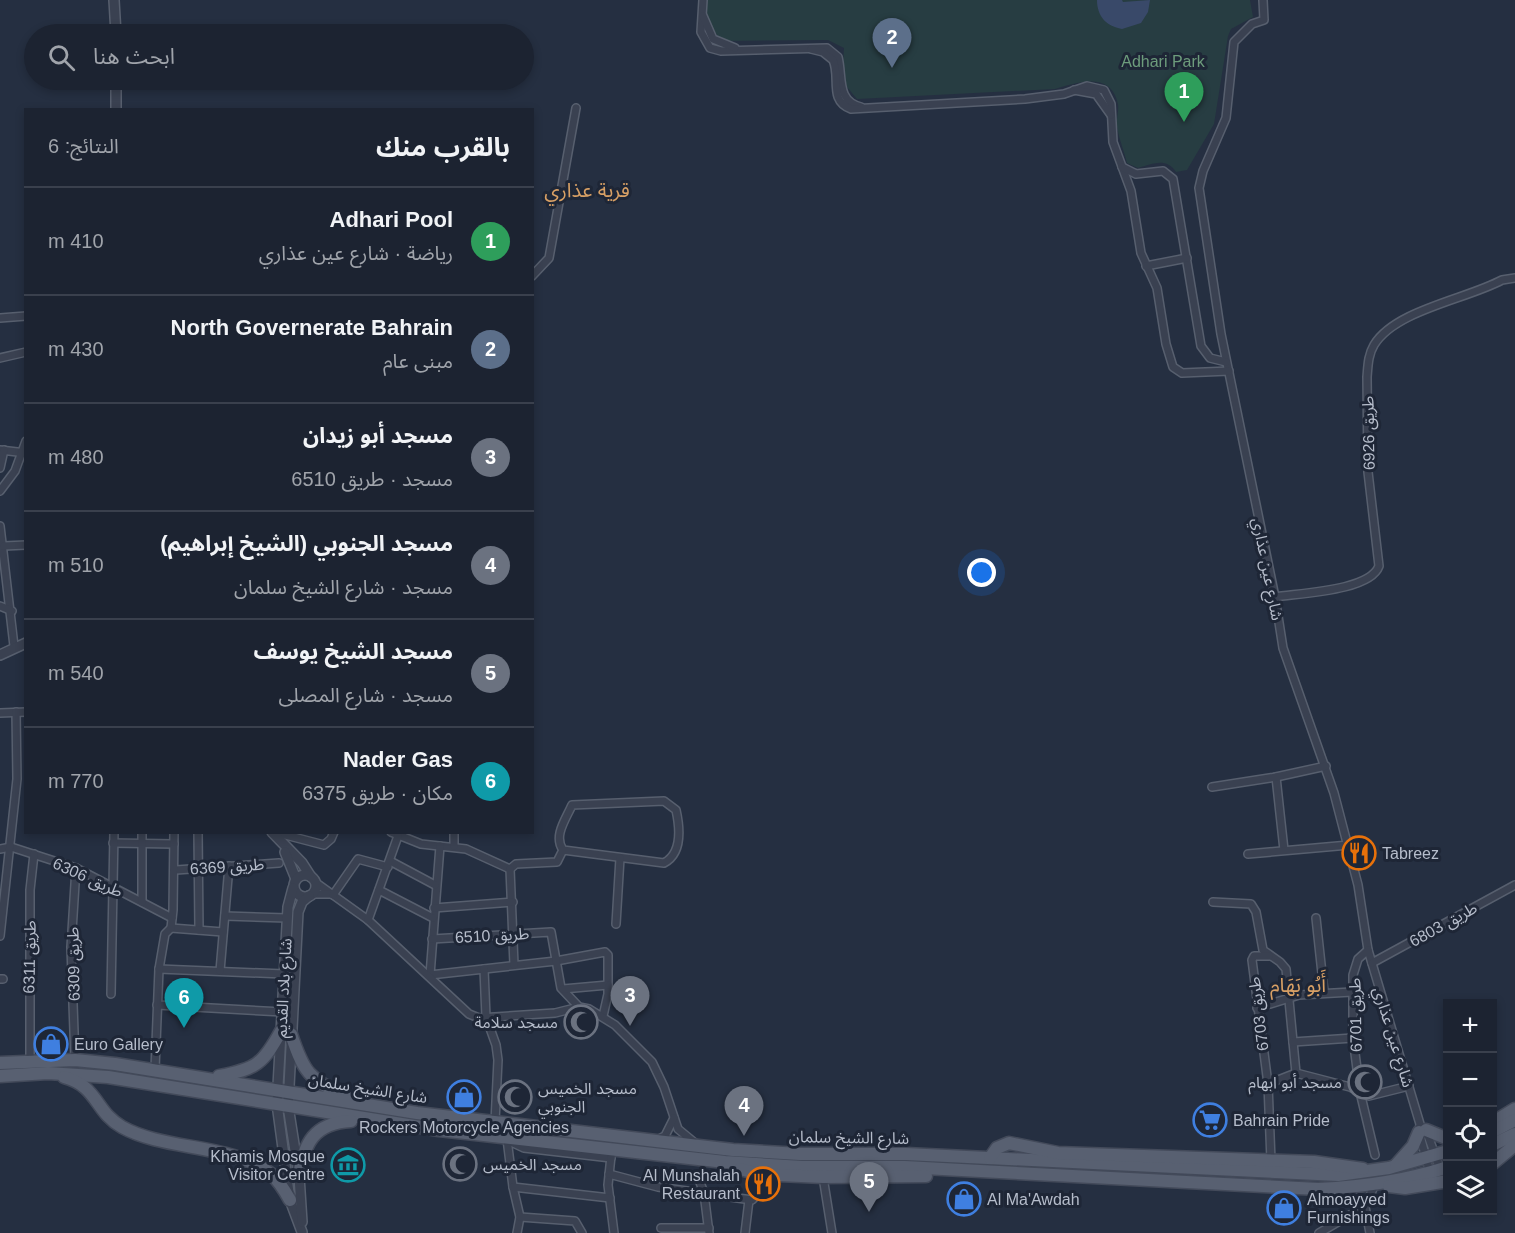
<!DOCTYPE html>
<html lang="ar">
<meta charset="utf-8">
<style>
:root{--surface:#1c2331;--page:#252b39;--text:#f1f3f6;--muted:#a0a4ab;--line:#3a404d;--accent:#ea580c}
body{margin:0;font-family:Arial,"Noto Sans Arabic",sans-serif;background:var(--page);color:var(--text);direction:rtl}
.controls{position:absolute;right:18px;bottom:18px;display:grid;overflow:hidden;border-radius:0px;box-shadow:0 3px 9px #0003}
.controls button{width:54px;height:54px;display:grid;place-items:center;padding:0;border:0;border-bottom:2px solid var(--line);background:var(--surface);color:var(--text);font:30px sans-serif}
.you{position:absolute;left:982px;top:573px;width:21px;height:21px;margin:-15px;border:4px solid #fff;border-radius:50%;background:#1a73e8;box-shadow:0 0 0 9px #1a73e833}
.badge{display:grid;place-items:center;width:39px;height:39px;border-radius:50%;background:var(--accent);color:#fff;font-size:20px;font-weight:700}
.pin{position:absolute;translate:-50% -50px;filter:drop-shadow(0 2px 3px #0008)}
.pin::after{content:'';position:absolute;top:32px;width:21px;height:18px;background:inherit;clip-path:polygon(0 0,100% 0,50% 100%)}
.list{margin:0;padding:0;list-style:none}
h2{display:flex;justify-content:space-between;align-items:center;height:78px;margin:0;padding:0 24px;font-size:26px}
h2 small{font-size:20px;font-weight:400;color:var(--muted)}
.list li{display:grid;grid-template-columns:39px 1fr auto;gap:18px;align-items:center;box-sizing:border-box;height:108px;padding:0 24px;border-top:2px solid var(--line)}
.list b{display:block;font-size:22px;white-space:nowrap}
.list p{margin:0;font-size:20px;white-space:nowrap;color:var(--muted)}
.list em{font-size:20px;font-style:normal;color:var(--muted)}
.icon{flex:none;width:33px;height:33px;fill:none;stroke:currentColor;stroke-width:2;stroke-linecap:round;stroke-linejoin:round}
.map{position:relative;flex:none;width:1515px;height:1233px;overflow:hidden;direction:ltr}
.search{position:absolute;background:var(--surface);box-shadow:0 3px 9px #0003;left:24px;top:24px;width:510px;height:66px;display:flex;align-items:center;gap:15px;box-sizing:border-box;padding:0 21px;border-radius:33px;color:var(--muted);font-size:22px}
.panel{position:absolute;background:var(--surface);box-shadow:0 3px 9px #0003;left:24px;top:108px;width:510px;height:726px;border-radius:0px;direction:rtl}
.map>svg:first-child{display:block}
</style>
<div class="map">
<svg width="1515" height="1233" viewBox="0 0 1515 1233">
<rect width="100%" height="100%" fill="#252f41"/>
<path fill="#273d42" d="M707,0H1250L1253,17L1231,29L1228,36L1214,124L1187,170L1176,172C1166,157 1153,164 1138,168L1127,163C1124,151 1119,139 1117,127C1116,119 1119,111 1118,104C1111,70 1076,83 1055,89L857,99L842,81L844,48L828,40L722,41L707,22Z"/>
<path fill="#394969" d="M1097,0H1122L1123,2L1150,0L1148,12L1141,23L1122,29C1106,26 1097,16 1097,0Z"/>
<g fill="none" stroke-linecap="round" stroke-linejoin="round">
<defs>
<g id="minor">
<path d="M703,0L701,32L710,48L721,51L827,48L838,57C843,77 836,101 861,107"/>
<polyline points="1263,0 1264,20 1252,24 1234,42 1226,118 1203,171 1199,188 1221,334 1275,597 1283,648 1334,793 1358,885 1368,950 1420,1124 1419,1132 1430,1173"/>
<polyline points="703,16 713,39 735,48"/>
<path d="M811,49L823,52L833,60C841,77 828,101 851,109L1025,99L1064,94L1087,86L1104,90L1111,104L1113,142L1131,191L1141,253L1157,288L1166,344L1173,367L1182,373L1229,371"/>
<polyline points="1074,90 1096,94 1111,115"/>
<polyline points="1122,167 1136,174 1163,171 1173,179 1201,346 1210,358 1226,362"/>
<polyline points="1146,266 1187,258"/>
<polyline points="532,276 549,258 576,108"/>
<polyline points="0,318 26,316"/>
<polyline points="0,358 26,352"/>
<polyline points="0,450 26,453"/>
<polyline points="0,468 4,450"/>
<polyline points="0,491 15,471 26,441"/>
<polyline points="0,526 14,646"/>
<polyline points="4,546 26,545"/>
<path d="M1275,597C1300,593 1370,591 1379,566L1368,472L1367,377C1368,366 1368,355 1374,345C1395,310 1467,299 1502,280L1515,278"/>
<polyline points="0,606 12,611"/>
<polyline points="0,713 26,712"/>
<polyline points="1276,777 1284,850"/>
<polyline points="1212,787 1276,777 1326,766"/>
<polyline points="198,832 199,930"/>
<polyline points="274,832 324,845 331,839 334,832"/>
<polyline points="391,832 421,844 466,849 510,869"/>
<polyline points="113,843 174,844"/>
<polyline points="440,846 430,975 556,961 605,952 608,955 608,994 603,1016"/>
<polyline points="454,846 454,832"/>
<polyline points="0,849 11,847 76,868 172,918"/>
<polyline points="1248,854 1349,845"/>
<polyline points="390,861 435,885"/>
<path d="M510,869L516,864L557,862L563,850L664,863C683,853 680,828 676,810L664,801L572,805C566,819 553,836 563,850"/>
<polyline points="510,869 514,965"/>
<polyline points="176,870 279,863"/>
<polyline points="315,882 368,920 469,1014 479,1018 555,1013 579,1007"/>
<polyline points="379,890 433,918"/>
<polyline points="312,894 331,894"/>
<polyline points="333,895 358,859 388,867"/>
<polyline points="142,902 142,832"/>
<polyline points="1213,902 1251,904 1256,912 1263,950 1280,962 1286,969 1296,1073"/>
<polyline points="434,908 513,902"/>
<polyline points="225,916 287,918"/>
<polyline points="1316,918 1324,992"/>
<polyline points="368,920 398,836"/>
<polyline points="616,924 620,858"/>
<polyline points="171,928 223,932"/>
<polyline points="0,936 17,779 16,712"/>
<polyline points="432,939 551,932 561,988 579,1007 589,1009 615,1025 652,1062 664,1087 678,1129 695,1143"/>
<polyline points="1368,950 1358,959 1353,975 1353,1038 1360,1092 1375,1155"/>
<polyline points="1269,956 1254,956 1252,960 1268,1084 1271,1161"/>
<polyline points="1372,963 1515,885"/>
<polyline points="159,969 284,974"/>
<polyline points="484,969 486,1017 496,1045 498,1060 495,1122"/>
<polyline points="220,971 229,866"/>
<polyline points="0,979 3,979"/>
<polyline points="563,989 608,985"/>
<polyline points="111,994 114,832"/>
<polyline points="157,1005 283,1012"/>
<polyline points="1257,1008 1299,995 1352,992"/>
<polyline points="1293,1042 1353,1038"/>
<polyline points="75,1060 71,947 76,868"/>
<polyline points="30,1061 30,890 34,854"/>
<polyline points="155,1069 159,969 165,934 171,928 173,910 174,832"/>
<polyline points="1268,1084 1296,1073 1350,1087 1369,1096 1409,1086"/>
<polyline points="1426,1130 1440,1169"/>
<polyline points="507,1139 513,1187 520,1217 517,1233"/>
<polyline points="659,1139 665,1136 674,1118"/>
<polyline points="509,1141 524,1148 611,1158"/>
<polyline points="611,1156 608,1185 614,1233"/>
<polyline points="609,1174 658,1187 752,1200 756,1196 757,1173"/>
<polyline points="698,1177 704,1193 709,1233"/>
<polyline points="823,1177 832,1233"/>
<polyline points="513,1187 610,1198"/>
<polyline points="1341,1189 1353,1195 1365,1207"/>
<polyline points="520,1217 575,1221 582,1233"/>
<polyline points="661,1228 709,1228"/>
<polyline points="745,1233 749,1200"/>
<polyline points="1319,1233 1350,1215 1365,1212"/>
<polyline points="1370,1233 1365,1207 1375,1184"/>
</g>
<g id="tertiary">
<polyline points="114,0 116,34"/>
<polyline points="116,110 116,80"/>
<polyline points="0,655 26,643"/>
<polyline points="272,832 302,863 311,877"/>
<polyline points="285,852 296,879"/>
<circle cx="305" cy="886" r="11"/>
<polyline points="293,888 288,907 277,1104 290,1200 302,1232"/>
<polyline points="302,1222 299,1176 288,1106 298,912 302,902 309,896"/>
</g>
<g id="primary">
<path d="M291,1034C305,1076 309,1077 347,1098"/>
<polyline points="0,1063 75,1060 115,1064 417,1113 733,1150 800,1154 906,1154 1338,1175 1389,1168 1448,1151"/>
<path d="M0,1076L48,1073L108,1077L439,1130L725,1162L802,1167H905L1318,1189C1362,1187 1405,1181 1448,1167"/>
<path d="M219,1076C256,1069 263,1064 281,1031"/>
<path d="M64,1077C98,1086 95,1112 122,1127C165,1151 231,1143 271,1174C279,1181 285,1191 290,1200"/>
<polyline points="1492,1123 1515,1109"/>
<polyline points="1426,1130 1448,1139"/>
<polyline points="1492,1132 1515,1120"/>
<polyline points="1492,1145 1515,1134"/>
<polyline points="990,1158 997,1148 1009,1143 1058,1153 1314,1162 1363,1169"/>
<polyline points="1492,1164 1515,1145"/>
<polyline points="1396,1165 1413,1146 1419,1132"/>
<polyline points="740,1169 759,1174 823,1177 926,1176"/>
<path d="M299,1176C304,1143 314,1123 351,1121"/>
<polyline points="1389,1186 1405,1188 1448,1181"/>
</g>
</defs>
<use href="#minor" stroke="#575f6e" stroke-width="10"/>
<use href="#tertiary" stroke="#575f6e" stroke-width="12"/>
<use href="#primary" stroke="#434a5a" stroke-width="15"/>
<use href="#minor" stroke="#3a4151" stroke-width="7"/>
<use href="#tertiary" stroke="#3a4151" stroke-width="9"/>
<use href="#primary" stroke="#586071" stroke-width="12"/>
</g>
<defs>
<symbol id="restaurant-ring" viewBox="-11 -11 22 22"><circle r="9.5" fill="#1e2636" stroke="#e8710a" stroke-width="1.5"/><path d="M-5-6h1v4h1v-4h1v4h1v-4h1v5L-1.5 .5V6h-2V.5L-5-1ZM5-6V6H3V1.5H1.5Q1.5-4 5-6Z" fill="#e8710a"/></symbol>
<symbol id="mosque-ring" viewBox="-11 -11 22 22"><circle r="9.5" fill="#1e2636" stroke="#6b7280" stroke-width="1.5"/><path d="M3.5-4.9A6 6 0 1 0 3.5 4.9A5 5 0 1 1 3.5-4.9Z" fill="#6b7280"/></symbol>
<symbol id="shop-ring" viewBox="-11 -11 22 22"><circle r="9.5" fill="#1e2636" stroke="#3f7fe0" stroke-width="1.5"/><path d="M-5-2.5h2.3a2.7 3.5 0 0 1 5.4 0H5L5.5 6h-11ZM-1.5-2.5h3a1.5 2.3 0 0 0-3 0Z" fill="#3f7fe0"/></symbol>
<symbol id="supermarket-ring" viewBox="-11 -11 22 22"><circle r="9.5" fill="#1e2636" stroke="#3f7fe0" stroke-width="1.5"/><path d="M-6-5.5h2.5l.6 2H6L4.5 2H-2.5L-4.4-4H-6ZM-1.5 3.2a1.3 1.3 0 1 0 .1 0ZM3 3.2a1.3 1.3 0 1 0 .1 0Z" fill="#3f7fe0"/></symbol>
<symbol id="museum-ring" viewBox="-11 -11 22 22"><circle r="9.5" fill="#1e2636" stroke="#0f9aa8" stroke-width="1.5"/><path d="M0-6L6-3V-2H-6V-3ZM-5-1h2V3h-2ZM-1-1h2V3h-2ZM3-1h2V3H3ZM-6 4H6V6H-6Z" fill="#0f9aa8"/></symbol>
</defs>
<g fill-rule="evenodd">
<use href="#restaurant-ring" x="1340" y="834" width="38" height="38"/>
<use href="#mosque-ring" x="562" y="1003" width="38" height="38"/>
<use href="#shop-ring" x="32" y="1025" width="38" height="38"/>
<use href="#mosque-ring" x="1346" y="1063" width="38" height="38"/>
<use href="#shop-ring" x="445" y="1078" width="38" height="38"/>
<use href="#mosque-ring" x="496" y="1078" width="38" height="38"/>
<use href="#supermarket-ring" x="1191" y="1101" width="38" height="38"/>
<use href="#mosque-ring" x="441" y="1145" width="38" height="38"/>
<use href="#museum-ring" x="329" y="1146" width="38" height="38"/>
<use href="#restaurant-ring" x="744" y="1165" width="38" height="38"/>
<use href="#shop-ring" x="945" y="1180" width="38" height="38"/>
<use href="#shop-ring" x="1265" y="1189" width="38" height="38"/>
</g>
<g text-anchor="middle" stroke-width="6" stroke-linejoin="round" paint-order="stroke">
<g font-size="16" fill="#6d9c7c" stroke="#1e2636">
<text x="1163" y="67">Adhari Park</text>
</g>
<g font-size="16" fill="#b6bdcb" stroke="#1e2636">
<text transform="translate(1368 433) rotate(-91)" y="6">طريق 6926</text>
<text transform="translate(1268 569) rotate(79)" y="6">شارع عين عذاري</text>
<text transform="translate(227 866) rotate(-4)" y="6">طريق 6369</text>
<text transform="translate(88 877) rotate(24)" y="6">طريق 6306</text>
<text transform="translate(1443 924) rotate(-29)" y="6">طريق 6803</text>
<text transform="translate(492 935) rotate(-3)" y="6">طريق 6510</text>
<text transform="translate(29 957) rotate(-89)" y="6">طريق 6311</text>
<text transform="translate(73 964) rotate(-91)" y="6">طريق 6309</text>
<text transform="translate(283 988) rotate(-87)" y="6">شارع بلاد القديم</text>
<text transform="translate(1258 1014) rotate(-97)" y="6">طريق 6703</text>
<text transform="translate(1355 1015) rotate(-91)" y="6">طريق 6701</text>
<text transform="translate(1394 1037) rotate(73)" y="6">شارع عين عذاري</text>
<text transform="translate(368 1088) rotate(9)" y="6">شارع الشيخ سلمان</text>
<text transform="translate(849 1137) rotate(1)" y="6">شارع الشيخ سلمان</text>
</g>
<g font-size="16" fill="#b6bdcb" stroke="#1e2636" text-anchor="start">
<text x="1382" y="859">Tabreez</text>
<text x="558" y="1028" text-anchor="end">مسجد سلامة</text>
<text x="74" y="1050">Euro Gallery</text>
<text x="1342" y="1088" text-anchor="end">مسجد أبو ابهام</text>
<text x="538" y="1094">مسجد الخميس<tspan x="538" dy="18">الجنوبي</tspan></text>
<text x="1233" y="1126">Bahrain Pride</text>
<text x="464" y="1133" text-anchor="middle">Rockers Motorcycle Agencies</text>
<text x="325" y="1162" text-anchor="end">Khamis Mosque<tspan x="325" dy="18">Visitor Centre</tspan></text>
<text x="483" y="1170">مسجد الخميس</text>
<text x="740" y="1181" text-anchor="end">Al Munshalah<tspan x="740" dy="18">Restaurant</tspan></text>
<text x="987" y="1205">Al Ma'Awdah</text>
<text x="1307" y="1205">Almoayyed<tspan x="1307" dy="18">Furnishings</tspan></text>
</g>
<g font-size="20" fill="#d8a065" stroke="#1e2636">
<text x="587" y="197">قرية عذاري</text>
<text x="1298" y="992">أَبُو بَهَام</text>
</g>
</g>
</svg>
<div class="controls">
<button>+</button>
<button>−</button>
<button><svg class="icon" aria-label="locate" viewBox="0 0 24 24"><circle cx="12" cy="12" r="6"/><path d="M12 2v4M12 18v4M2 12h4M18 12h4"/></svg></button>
<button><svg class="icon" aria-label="layers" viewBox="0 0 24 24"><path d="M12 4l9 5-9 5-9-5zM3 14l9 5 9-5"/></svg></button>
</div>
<div class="you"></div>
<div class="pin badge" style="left:1184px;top:122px;background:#2e9e5b">1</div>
<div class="pin badge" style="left:892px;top:68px;background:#5c6f8a">2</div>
<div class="pin badge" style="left:630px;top:1026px;background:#6b7280">3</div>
<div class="pin badge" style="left:744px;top:1136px;background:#6b7280">4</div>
<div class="pin badge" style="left:869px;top:1212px;background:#6b7280">5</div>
<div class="pin badge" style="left:184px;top:1028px;background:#0f9aa8">6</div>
<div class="search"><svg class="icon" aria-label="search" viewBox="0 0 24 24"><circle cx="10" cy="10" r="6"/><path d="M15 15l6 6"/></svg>ابحث هنا</div>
<section class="panel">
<h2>بالقرب منك<small>النتائج: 6</small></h2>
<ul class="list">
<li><span class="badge" style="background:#2e9e5b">1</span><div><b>Adhari Pool</b><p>رياضة · شارع عين عذاري</p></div><em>410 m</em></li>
<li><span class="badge" style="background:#5c6f8a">2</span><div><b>North Governerate Bahrain</b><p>مبنى عام</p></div><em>430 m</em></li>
<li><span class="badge" style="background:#6b7280">3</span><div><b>مسجد أبو زيدان</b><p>مسجد · طريق 6510</p></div><em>480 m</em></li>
<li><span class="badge" style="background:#6b7280">4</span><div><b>مسجد الجنوبي (الشيخ إبراهيم)</b><p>مسجد · شارع الشيخ سلمان</p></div><em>510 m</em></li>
<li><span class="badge" style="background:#6b7280">5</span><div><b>مسجد الشيخ يوسف</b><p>مسجد · شارع المصلى</p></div><em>540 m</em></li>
<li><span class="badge" style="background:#0f9aa8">6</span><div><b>Nader Gas</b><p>مكان · طريق 6375</p></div><em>770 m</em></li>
</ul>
</section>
</div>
